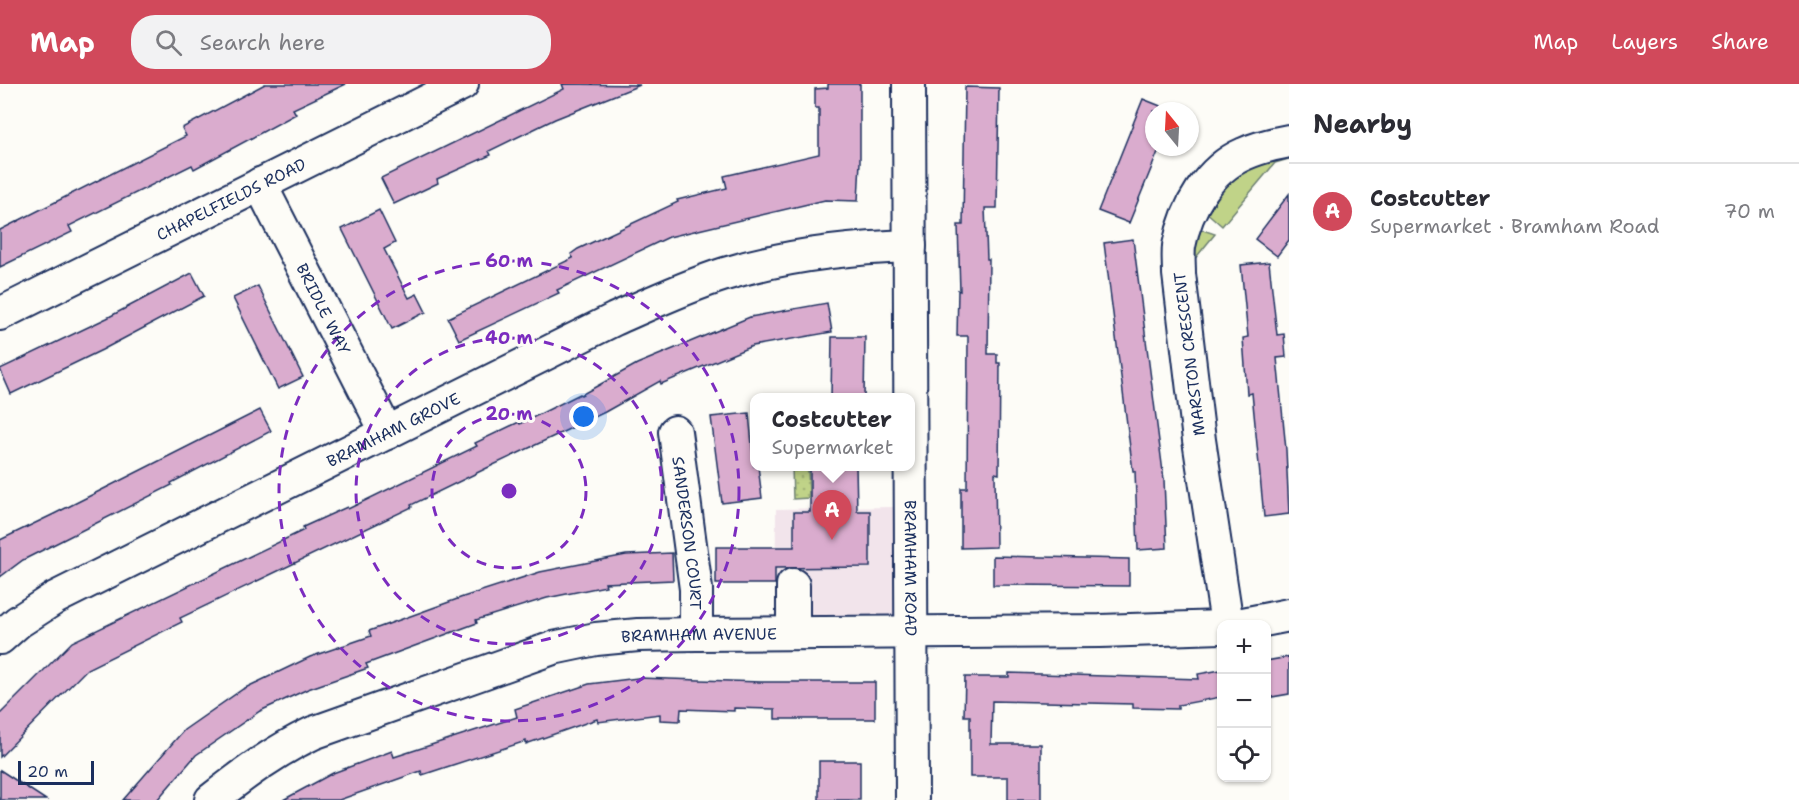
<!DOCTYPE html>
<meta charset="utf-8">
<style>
:root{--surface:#fff;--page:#f2f2f3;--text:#2b2b33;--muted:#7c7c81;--line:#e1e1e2;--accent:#d1495b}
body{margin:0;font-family:"Shantell Sans",sans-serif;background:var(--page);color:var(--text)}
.controls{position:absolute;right:18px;bottom:18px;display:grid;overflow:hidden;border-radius:12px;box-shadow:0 2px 4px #0004}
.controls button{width:54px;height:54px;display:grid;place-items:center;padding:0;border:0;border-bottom:2px solid var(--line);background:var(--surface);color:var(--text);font:30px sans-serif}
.compass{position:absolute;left:1145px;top:18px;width:54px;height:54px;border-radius:50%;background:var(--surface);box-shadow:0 2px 4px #0004;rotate:342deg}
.scale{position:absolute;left:18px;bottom:15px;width:76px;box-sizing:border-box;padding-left:6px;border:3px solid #1b2f5e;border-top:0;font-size:16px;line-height:21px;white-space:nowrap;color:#1b2f5e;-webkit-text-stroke:4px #fdfcf7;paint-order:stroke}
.you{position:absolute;left:584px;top:333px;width:21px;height:21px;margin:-15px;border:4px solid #fff;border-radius:50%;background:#1a73e8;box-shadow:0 0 0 9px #1a73e833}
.badge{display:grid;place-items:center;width:39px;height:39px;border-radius:50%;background:var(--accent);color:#fff;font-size:20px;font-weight:700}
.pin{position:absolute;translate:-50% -50px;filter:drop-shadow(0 2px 3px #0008)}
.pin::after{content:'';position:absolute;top:32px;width:21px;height:18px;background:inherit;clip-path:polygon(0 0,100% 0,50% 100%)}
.popup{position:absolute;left:750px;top:309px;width:165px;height:78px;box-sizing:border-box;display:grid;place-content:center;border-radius:12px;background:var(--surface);filter:drop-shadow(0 2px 4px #0005);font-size:20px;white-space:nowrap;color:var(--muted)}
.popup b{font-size:22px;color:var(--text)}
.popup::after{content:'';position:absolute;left:50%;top:100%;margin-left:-12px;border:12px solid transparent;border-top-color:var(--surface)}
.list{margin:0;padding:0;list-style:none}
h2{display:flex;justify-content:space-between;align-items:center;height:78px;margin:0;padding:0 24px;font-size:26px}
h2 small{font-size:20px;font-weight:400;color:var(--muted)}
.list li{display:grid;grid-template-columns:39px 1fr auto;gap:18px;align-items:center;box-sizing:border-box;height:96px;padding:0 24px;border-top:2px solid var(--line)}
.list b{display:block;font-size:22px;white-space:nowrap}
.list p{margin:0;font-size:20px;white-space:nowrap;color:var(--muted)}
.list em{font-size:20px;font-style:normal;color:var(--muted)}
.icon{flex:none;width:33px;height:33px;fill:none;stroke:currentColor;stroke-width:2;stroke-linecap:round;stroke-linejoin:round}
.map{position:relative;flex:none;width:1289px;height:716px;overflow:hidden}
header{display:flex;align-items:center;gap:36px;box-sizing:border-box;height:84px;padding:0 30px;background:var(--accent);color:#fff}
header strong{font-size:28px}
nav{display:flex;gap:33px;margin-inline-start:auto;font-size:21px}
.search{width:420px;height:54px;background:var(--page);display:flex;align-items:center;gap:15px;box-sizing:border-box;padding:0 21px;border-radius:24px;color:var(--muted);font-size:22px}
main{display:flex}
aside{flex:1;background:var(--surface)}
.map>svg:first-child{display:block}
</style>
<header>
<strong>Map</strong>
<div class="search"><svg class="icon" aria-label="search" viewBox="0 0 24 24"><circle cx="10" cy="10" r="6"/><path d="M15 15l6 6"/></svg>Search here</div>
<nav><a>Map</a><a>Layers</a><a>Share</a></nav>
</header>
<main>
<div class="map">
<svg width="1289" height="716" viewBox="0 0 1289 716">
<defs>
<pattern id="park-dots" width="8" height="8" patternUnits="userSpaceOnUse" patternTransform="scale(1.5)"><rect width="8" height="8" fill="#c0d388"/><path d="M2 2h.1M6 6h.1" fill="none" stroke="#a4b578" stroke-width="1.8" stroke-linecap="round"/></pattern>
</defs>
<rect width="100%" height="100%" fill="#fdfcf7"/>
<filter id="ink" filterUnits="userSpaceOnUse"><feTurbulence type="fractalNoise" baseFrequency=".0167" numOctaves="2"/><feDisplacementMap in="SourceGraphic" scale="12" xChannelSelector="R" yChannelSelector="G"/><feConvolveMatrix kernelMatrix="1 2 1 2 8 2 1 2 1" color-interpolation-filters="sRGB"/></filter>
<g filter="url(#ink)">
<polygon fill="#f2e4eb" points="894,423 894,538 775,538 776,425"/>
<g fill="#c0d388" stroke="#6e8173" stroke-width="1.5">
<polygon points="1289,65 1289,75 1275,79 1222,142 1204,126 1226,94"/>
<polygon points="1194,143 1215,150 1189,182"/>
</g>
<polygon fill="url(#park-dots)" stroke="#6e8173" stroke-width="1.5" points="792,383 808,383 809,414 793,415"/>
<g fill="#daacce" stroke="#1b2f5e" stroke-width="1.5">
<polygon points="265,0 346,0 293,25 296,30 194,85 192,81 69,142 72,148 0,183 0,146 186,52 182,44"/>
<polygon points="562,0 640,1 555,35 489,67 491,71 437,95 438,99 394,120 381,94 564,5"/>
<polygon points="828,0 860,0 860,78 858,117 825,116 669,153 557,206 559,209 459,256 448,234 573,174 571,170 578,165 678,118 677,116 727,104 724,92 819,70 819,24 815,24 815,5 828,4"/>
<polygon points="965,3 999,4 997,124 985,124 987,175 989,175 988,270 997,270 997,279 1000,279 999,390 995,389 996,463 961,464 961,404 967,404 968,252 957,252 958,206 960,207 958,141 963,141"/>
<polygon points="1143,15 1173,27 1154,27 1154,63 1160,63 1129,139 1098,127"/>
<polygon points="1289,110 1289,156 1277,172 1255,155"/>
<polygon points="379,126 395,159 384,165 409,214 417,210 426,228 392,245 342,145"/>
<polygon points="1133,155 1164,396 1167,464 1138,466 1135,387 1133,387 1104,159"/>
<polygon points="1269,178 1277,251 1284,250 1286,273 1277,274 1286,366 1289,430 1264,433 1252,309 1247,310 1243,254 1248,253 1241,181"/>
<polygon points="192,189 204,212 102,266 11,310 0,285 107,234"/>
<polygon points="258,202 303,293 278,305 233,214"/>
<polygon points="827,219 832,248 752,262 661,300 660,297 605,328 487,384 411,421 412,423 180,534 182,538 87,585 0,673 0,630 72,558 304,446 303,443 347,423 348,425 477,362 475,359 519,338 520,340 580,310 581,311 637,280 750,233"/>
<polygon points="832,253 865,253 864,314 831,314"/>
<polygon points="260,326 271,347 171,399 172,401 23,476 0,493 0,456 54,430"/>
<polygon points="749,329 754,382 758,382 762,414 722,419 711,333"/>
<polygon points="810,382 856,382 857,427 870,427 870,483 775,484 775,500 716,500 716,463 794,463 794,428 810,428"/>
<polygon points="672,469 673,496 605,499 606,502 547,514 476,536 477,539 366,580 368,584 308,605 260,627 196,671 157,716 123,716 184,646 243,605 310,573 371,552 369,547 463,513 540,488 626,471"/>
<polygon points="993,472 1129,475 1129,502 993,501"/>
<polygon points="1289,573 1289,610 1266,614 1266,577"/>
<polygon points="1221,586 1221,613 1178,621 1178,625 1133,624 1133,620 992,617 991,660 1041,660 1041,716 1008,716 1008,693 970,693 970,632 964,632 965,593 1009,593 1009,589 1199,595 1198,590"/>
<polygon points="638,594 761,598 875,598 875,635 775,635 775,625 734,624 734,627 681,625 680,637 660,636 660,630 598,638 597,635 526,660 526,657 422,691 421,687 339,716 283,716 333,689 392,667 394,673 517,633 515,625 589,600"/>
<rect x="819" y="677" width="41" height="39"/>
<polygon points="0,686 46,716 0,716"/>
</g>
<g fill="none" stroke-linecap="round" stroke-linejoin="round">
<defs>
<g id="minor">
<path id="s1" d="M909,0L912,716"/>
<path id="s2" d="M260,100L387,349"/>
<path id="s3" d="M0,230L462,0"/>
<path id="s4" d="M675,348L696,505V550"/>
<polyline points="793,501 793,549"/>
<path d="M1227,540L1199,356L1179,190C1179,181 1178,171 1179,162C1186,124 1209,85 1244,70C1259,63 1273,60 1289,57"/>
<polyline points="1243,540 1289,531"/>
<path id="s5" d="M0,554L18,538L55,514L615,235C651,219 687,202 725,190C786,171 847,164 910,162"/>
<path id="s6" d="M211,716C244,690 275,667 313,649L553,564L596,555L638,551L696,550L1100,547L1222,543"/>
</g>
</defs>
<use href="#minor" stroke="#1b2f5e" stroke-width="36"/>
<use href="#minor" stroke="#fdfcf7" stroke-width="32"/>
</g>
</g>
<g fill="none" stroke="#7b2cbf" stroke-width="3" stroke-dasharray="10 8">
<circle cx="509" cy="407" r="77"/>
<circle cx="509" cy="407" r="153"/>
<circle cx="509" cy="407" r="230"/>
</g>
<g text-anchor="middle" stroke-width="6" stroke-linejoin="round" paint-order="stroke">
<g font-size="16" fill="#1b2f5e" stroke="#fdfcf7">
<text dy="6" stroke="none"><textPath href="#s3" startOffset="258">CHAPELFIELDS ROAD</textPath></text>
<text dy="6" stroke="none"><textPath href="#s2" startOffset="140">BRIDLE WAY</textPath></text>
<text transform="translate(1189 270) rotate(-97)" y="6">MARSTON CRESCENT</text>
<text dy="6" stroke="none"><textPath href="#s5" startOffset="446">BRAMHAM GROVE</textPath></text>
<text dy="6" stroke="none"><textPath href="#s4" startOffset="102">SANDERSON COURT</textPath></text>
<text dy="6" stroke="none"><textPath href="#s1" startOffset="484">BRAMHAM ROAD</textPath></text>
<text dy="6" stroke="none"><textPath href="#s6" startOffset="524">BRAMHAM AVENUE</textPath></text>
</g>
</g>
<circle cx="509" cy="407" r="9" fill="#7b2cbf" stroke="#fdfcf7" stroke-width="3"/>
<g font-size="18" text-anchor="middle" font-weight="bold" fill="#7b2cbf" stroke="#fdfcf7" stroke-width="6" stroke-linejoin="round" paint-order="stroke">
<text x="509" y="183">60 m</text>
<text x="509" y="260">40 m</text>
<text x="509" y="336">20 m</text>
</g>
</svg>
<div class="controls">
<button>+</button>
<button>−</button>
<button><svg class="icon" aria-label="locate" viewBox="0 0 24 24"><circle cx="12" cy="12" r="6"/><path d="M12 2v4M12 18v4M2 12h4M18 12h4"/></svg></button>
</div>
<svg class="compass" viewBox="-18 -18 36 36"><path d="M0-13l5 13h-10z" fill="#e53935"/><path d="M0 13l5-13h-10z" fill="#7c7c81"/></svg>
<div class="scale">20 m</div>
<div class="you"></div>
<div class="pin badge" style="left:832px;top:456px">A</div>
<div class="popup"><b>Costcutter</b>Supermarket</div>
</div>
<aside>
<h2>Nearby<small></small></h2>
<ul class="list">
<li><span class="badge">A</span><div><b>Costcutter</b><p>Supermarket · Bramham Road</p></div><em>70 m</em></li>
</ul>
</aside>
</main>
